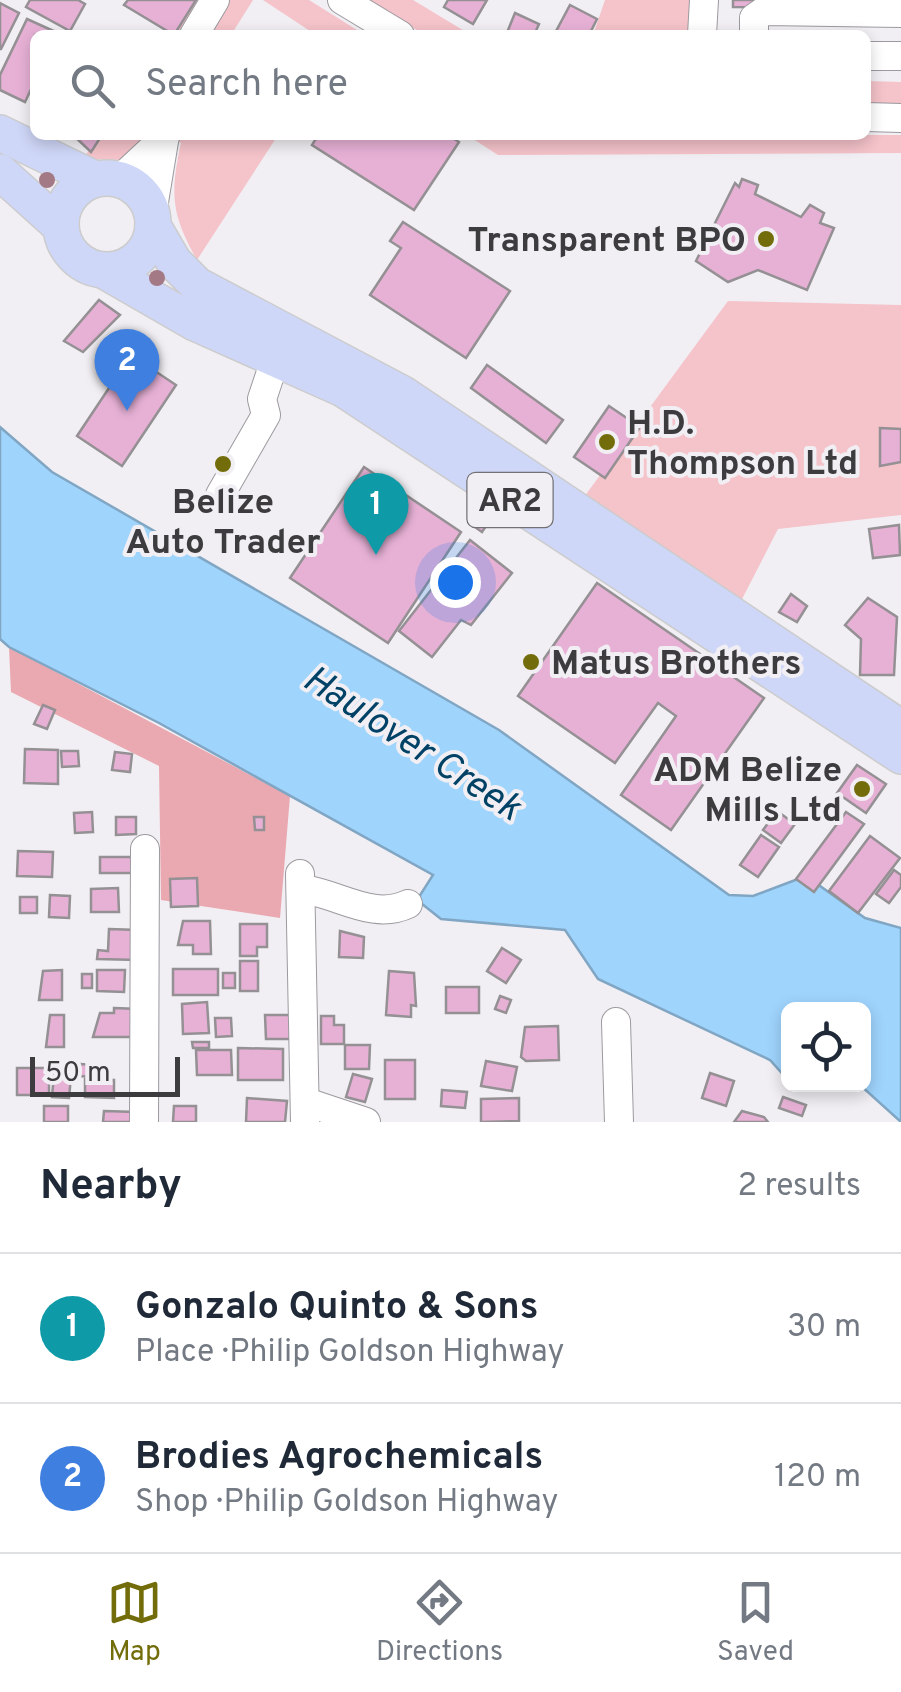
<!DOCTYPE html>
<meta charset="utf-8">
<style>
:root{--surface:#fff;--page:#f6f6f7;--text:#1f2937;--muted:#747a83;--line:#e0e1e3;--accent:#726d0a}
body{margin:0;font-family:Overpass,sans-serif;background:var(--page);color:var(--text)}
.controls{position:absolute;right:30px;bottom:30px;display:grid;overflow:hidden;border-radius:15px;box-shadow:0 5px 15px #0003}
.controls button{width:90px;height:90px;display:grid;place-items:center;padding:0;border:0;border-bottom:2px solid var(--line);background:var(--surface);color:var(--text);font:50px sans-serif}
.scale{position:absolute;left:30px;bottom:25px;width:150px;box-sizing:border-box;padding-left:10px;border:5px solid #3c3b3d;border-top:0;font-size:28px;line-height:35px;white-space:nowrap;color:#3c3b3d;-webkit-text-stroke:8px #f1eff3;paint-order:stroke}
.you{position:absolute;left:455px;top:582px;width:35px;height:35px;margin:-25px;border:8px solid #fff;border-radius:50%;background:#1a73e8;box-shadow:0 0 0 15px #1a73e833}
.badge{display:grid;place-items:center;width:65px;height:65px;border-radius:50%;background:var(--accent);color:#fff;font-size:32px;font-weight:700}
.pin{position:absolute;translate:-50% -82px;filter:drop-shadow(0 2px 5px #0008)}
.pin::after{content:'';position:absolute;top:52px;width:35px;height:30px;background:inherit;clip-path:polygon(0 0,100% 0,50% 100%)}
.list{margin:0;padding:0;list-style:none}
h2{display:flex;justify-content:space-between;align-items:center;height:130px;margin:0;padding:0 40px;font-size:42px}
h2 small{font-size:32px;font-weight:400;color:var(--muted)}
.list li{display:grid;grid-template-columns:65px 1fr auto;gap:30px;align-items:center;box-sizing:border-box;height:150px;padding:0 40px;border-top:2px solid var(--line)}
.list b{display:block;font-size:38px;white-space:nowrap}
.list p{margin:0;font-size:32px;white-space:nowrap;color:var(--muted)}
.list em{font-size:32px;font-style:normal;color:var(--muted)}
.icon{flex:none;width:55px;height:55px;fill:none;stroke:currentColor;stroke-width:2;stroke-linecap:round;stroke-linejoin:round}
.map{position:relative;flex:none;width:901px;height:1122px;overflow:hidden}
.search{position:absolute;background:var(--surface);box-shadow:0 5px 15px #0003;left:30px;right:30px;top:30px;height:110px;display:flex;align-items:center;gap:25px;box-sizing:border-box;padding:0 35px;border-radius:15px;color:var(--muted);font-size:38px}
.sheet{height:430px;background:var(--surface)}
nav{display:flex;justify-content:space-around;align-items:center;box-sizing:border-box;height:140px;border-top:2px solid var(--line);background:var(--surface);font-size:28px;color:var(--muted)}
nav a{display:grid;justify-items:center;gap:5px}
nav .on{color:var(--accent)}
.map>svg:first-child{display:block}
</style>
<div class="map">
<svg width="901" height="1122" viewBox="0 0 901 1122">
<rect width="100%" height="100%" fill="#f1eff3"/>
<g fill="#f5c3ca">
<polygon points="191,0 253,0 231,35 167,35"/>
<polygon points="263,0 309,0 365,35 316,35"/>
<polygon points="367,0 413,0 471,35 425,35"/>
<polygon points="605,0 705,0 704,35 593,35"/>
<polygon points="866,81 901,82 901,106 866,105"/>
<polygon points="99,135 149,135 122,160 83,159"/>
<path d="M170,135H278L197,260C171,214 170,194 181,143Z"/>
<polygon points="467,135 901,135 901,153 498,155"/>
<polygon points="728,301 901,305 901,515 778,529 739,605 584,497"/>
</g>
<polygon fill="#eaa8b1" points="9,647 290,796 280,918 161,900 159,766 11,692"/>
<polygon fill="#9fd4fd" stroke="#81a6c3" stroke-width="2.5" points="0,427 52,472 499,730 729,895 753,896 806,876 865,918 901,928 901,1122 860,1085 864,1009 788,1009 788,1080 770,1060 598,979 565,930 441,919 417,900 433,875 159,723 9,647 0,639"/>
<g fill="#e7b1d6" stroke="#949093" stroke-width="2.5">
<polygon points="30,0 78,0 85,4 70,31 26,7"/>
<polygon points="128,0 196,0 174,35 124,5"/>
<polygon points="448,0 487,0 473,24 444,7"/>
<polygon points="733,0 820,0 819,8 733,7"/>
<polygon points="0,3 19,13 1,49 0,49"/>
<polygon points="570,5 597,19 589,35 554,35"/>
<polygon points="515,13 539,24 534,35 506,35"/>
<polygon points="27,19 58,33 35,35 35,81 25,102 0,90 0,75"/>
<polygon points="73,135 102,135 91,152"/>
<polygon points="318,135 448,135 459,142 414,210 312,145"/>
<polygon points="742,179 758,185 755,194 801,217 810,205 824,213 820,223 834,228 807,290 758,270 728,282 696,261 735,183 739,187"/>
<polygon points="403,222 510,291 466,358 370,295 401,248 390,241"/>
<polygon points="99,300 120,315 83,352 64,341"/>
<polygon points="131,355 176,385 122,466 77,436"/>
<polygon points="487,365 563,420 546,443 471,388"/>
<polygon points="609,406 640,427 605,478 574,457"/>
<polygon points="880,428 901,429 901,462 880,466"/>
<polygon points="364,467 461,532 388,643 290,578"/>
<polygon points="478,516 488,523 482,532 472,525"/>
<polygon points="899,525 900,555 873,558 869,529"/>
<polygon points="470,540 512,573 471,625 461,620 432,657 399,631"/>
<polygon points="597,583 764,698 671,830 621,795 676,716 658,703 615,763 518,696"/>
<polygon points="791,594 807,606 797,622 779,612"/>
<polygon points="868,598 897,617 894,675 860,675 861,639 845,625"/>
<polygon points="43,705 55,710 47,729 34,724"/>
<polygon points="25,749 58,750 58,784 24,783"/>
<polygon points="61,751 78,751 79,766 62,767"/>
<polygon points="115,752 132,754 130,772 112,770"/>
<polygon points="857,765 886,784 866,813 837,793"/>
<polygon points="777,811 795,824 781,843 763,830"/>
<polygon points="92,812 93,832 75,833 74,813"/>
<polygon points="846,812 864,824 814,892 796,879"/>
<polygon points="116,817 136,817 136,834 116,835"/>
<polygon points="254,817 264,817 264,830 255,830"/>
<polygon points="761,835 779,847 758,877 740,865"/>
<polygon points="870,836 900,858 858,913 829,891"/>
<polygon points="18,851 53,852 52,877 17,876"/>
<rect x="100" y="857" width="34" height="16"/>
<polygon points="894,870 901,875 901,887 889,903 876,894"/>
<polygon points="197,878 198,906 171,907 170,879"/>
<polygon points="118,888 119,912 91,912 91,889"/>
<polygon points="50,895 70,896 69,918 49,917"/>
<rect x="20" y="897" width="17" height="16"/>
<polygon points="183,921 210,921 211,954 193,954 193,945 178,945"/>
<polygon points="240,924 267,924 267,947 257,947 257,956 240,956"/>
<polygon points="109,929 138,930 138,960 97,959 98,950 108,951"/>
<polygon points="340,931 364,937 363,958 339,957"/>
<polygon points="502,948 521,960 506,983 487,971"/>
<rect x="240" y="961" width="18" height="30"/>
<rect x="173" y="969" width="45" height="26"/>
<polygon points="62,970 62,1000 39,1000 43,971"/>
<polygon points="97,970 125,970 124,992 97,991"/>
<polygon points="389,971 414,973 416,1006 411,1005 411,1017 386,1015"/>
<rect x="223" y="973" width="12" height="15"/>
<rect x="82" y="974" width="10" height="14"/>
<rect x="446" y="987" width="33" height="26"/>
<polygon points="500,996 511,1000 506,1013 495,1009"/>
<polygon points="207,1002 209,1033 183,1034 182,1004"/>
<polygon points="114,1008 139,1009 138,1037 93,1037 100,1013 114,1013"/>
<polygon points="50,1015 64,1015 64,1047 46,1047"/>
<polygon points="265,1015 291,1015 291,1039 266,1039"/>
<polygon points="321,1016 334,1016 334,1025 344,1025 344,1044 321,1044"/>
<polygon points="215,1018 231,1018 232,1036 216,1037"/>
<polygon points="558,1026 559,1060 526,1061 521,1057 525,1027"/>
<polygon points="192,1042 209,1042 209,1048 193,1048"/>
<polygon points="345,1045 370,1045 369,1069 345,1069"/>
<polygon points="238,1048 283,1049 283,1080 238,1080"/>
<polygon points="196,1050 231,1050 232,1075 197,1075"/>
<rect x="385" y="1060" width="30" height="39"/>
<polygon points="486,1061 517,1067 512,1091 481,1086"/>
<polygon points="80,1064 93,1065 92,1077 79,1076"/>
<rect x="17" y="1068" width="32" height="27"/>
<polygon points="710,1073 734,1081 726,1106 702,1098"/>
<polygon points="54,1074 71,1076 69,1098 52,1097"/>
<polygon points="353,1074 372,1079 365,1102 346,1097"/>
<polygon points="85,1079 114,1080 114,1098 85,1097"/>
<polygon points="442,1090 467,1092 465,1108 441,1106"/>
<polygon points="783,1097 806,1105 802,1116 779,1108"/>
<polygon points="247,1098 287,1101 285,1122 246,1122"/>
<polygon points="519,1098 519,1121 481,1122 481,1099"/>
<rect x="44" y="1106" width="24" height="16"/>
<polygon points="174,1106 196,1106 196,1122 173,1122"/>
<polygon points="104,1111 137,1112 136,1122 103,1122"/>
<polygon points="742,1111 764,1117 768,1122 734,1122"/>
</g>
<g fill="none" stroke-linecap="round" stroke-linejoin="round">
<defs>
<g id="minor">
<polyline points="342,0 400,35"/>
<polyline points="194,35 215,0"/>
<polyline points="702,35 704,0"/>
<polyline points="754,35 754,18 764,11 901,13"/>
<polyline points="866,56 901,56"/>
<polyline points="866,117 901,118"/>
<polyline points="119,180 165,137"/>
<polyline points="152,214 165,135"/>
<polyline points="220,495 266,415 262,399 276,357"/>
<polyline points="300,874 305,1122"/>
<path d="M301,889C338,893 372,921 408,904"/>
<polyline points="616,1022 619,1122"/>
<polyline points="306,1102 366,1122"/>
<polyline points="144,1122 145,849"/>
</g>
<g id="major">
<polyline points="0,133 95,179"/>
<polyline points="0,172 60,226"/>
<circle cx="107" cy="224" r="46"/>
<polyline points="153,226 174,262 197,285 403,394 901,728"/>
<polyline points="103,270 195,323 343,389 901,756"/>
</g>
</defs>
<use href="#minor" stroke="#9c9a9f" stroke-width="30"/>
<use href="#major" stroke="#cccccd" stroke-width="38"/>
<use href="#minor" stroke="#fff" stroke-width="28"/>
<use href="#major" stroke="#cfd7f8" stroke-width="35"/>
</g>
<g fill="#a47986">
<circle cx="47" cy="180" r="8"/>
<circle cx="157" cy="278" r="8"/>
</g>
<g fill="#726d0a" stroke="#f1eff3" stroke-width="4">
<circle cx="766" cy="239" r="10"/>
<circle cx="607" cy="442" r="10"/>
<circle cx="223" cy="464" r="10"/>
<circle cx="531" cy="662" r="10"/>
<circle cx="862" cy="789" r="10"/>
</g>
<g text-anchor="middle" stroke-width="8" stroke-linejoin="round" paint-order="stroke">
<rect fill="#f1eff3" stroke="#727174" stroke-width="2.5" x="467.5" y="473" width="85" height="54" rx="8"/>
<g font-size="32" font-weight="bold" fill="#3c3b3d">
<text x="510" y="511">AR2</text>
</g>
<g font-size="35" font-weight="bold" fill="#3c3b3d" stroke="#f1eff3" text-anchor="end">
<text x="746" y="251">Transparent BPO</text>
<text x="627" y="434" text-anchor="start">H.D.<tspan x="627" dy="40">Thompson Ltd</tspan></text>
<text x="223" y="513" text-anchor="middle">Belize<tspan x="223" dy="40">Auto Trader</tspan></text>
<text x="551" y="674" text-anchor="start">Matus Brothers</text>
<text x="842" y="781">ADM Belize<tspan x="842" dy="40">Mills Ltd</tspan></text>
</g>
<g font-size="38" font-style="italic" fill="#004166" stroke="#f1eff3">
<text transform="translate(413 742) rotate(33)" y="13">Haulover Creek</text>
</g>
</g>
</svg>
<div class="controls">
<button><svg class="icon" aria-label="locate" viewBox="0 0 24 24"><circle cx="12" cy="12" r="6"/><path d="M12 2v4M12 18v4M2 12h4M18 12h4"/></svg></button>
</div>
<div class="scale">50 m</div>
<div class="you"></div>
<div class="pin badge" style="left:376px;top:555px;background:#0f9aa8">1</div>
<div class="pin badge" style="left:127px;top:411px;background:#3f7fe0">2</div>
<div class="search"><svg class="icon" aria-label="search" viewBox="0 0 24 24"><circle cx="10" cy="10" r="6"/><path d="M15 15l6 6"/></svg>Search here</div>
</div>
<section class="sheet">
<h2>Nearby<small>2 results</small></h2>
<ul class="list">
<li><span class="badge" style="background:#0f9aa8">1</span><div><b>Gonzalo Quinto &amp; Sons</b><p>Place · Philip Goldson Highway</p></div><em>30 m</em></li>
<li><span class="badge" style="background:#3f7fe0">2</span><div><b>Brodies Agrochemicals</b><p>Shop · Philip Goldson Highway</p></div><em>120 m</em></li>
</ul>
</section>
<nav>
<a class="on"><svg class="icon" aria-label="map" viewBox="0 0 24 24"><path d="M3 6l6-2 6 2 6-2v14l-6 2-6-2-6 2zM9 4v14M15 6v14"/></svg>Map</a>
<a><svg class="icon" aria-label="directions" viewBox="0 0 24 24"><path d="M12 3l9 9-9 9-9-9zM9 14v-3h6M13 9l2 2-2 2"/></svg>Directions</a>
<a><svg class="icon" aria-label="saved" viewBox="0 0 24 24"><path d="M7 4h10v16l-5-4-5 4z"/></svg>Saved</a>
</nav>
